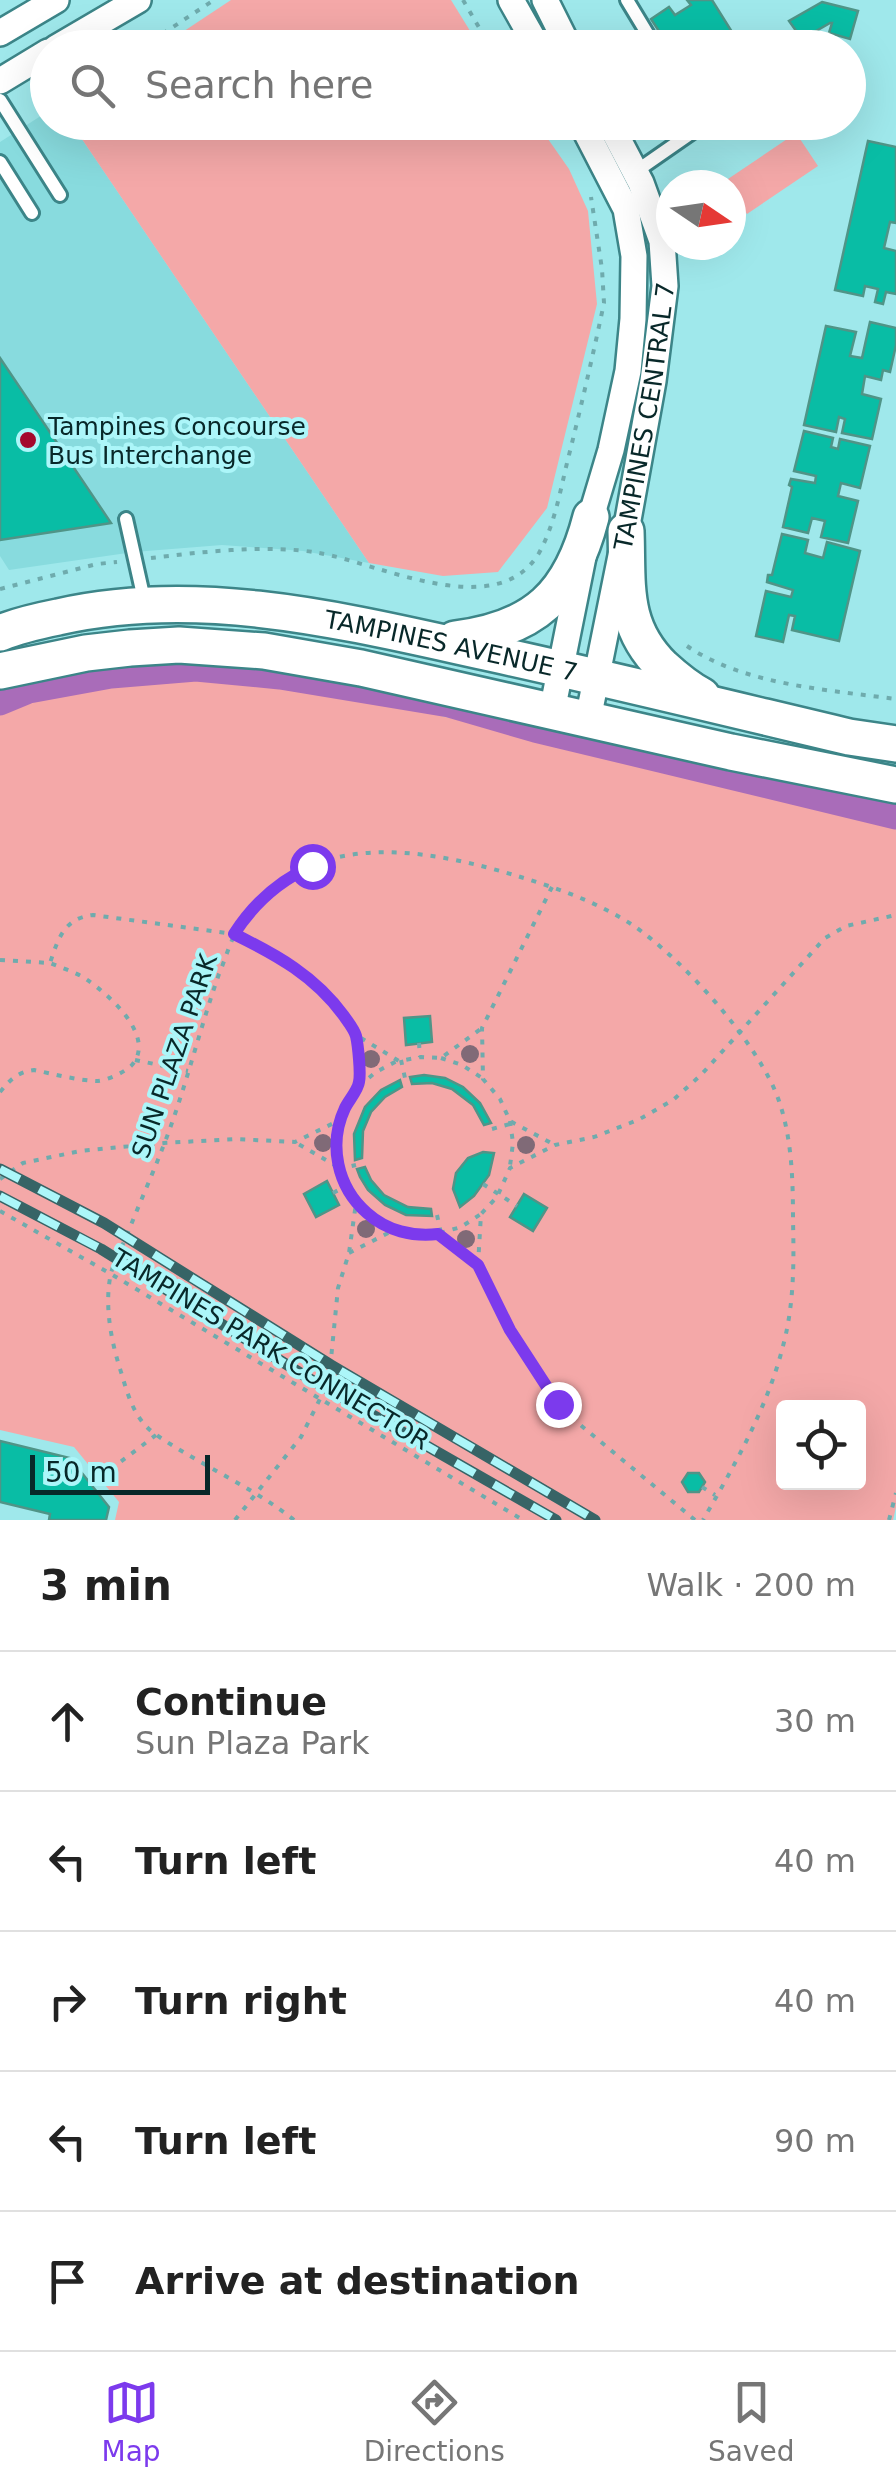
<!DOCTYPE html>
<meta charset="utf-8">
<style>
:root{--surface:#fff;--page:#f2f2f2;--text:#222;--muted:#767676;--line:#e0e0e0;--accent:#7c3aed}
body{margin:0;font-family:"DejaVu Sans",sans-serif;background:var(--page);color:var(--text)}
.controls{position:absolute;right:30px;bottom:30px;display:grid;overflow:hidden;border-radius:10px;box-shadow:0 10px 40px #0002}
.controls button{width:90px;height:90px;display:grid;place-items:center;padding:0;border:0;border-bottom:2px solid var(--line);background:var(--surface);color:var(--text);font:50px sans-serif}
.compass{position:absolute;left:656px;top:170px;width:90px;height:90px;border-radius:50%;background:var(--surface);box-shadow:0 10px 40px #0002;rotate:103deg}
.scale{position:absolute;left:30px;bottom:25px;width:180px;box-sizing:border-box;padding-left:10px;border:5px solid #082829;border-top:0;font-size:28px;line-height:35px;white-space:nowrap;color:#082829;-webkit-text-stroke:8px #acf6f9;paint-order:stroke}
.stop{position:absolute;width:30px;height:30px;margin:-22px;border:8px solid #7c3aed;border-radius:50%;background:#fff}
.stop.end{background:#7c3aed;border-color:#fff;box-shadow:0 2px 10px #0008}
.list{margin:0;padding:0;list-style:none}
h2{display:flex;justify-content:space-between;align-items:center;height:130px;margin:0;padding:0 40px;font-size:42px}
h2 small{font-size:32px;font-weight:400;color:var(--muted)}
.list li{display:grid;grid-template-columns:65px 1fr auto;gap:30px;align-items:center;box-sizing:border-box;height:140px;padding:0 40px;border-top:2px solid var(--line)}
.list b{display:block;font-size:38px;white-space:nowrap}
.list p{margin:0;font-size:32px;white-space:nowrap;color:var(--muted)}
.list em{font-size:32px;font-style:normal;color:var(--muted)}
.icon{flex:none;width:55px;height:55px;fill:none;stroke:currentColor;stroke-width:2;stroke-linecap:round;stroke-linejoin:round}
.map{position:relative;flex:none;width:896px;height:1520px;overflow:hidden}
.search{position:absolute;background:var(--surface);box-shadow:0 10px 40px #0002;left:30px;right:30px;top:30px;height:110px;display:flex;align-items:center;gap:25px;box-sizing:border-box;padding:0 35px;border-radius:55px;color:var(--muted);font-size:38px}
.sheet{height:830px;background:var(--surface)}
nav{display:flex;justify-content:space-around;align-items:center;box-sizing:border-box;height:140px;border-top:2px solid var(--line);background:var(--surface);font-size:28px;color:var(--muted)}
nav a{display:grid;justify-items:center;gap:5px}
nav .on{color:var(--accent)}
.map>svg:first-child{display:block}
</style>
<div class="map">
<svg width="896" height="1520" viewBox="0 0 896 1520">
<rect width="100%" height="100%" fill="#9fe8eb"/>
<polygon fill="#88dbde" points="47,112 48,122 71,123 369,563 303,551 222,545 134,552 9,570 0,556 0,142"/>
<g fill="#f4a8a8" fill-rule="evenodd">
<polygon points="231,0 451,0 480,47 160,47"/>
<polygon points="525,122 531,132 548,139 569,169 588,211 597,304 547,508 498,572 443,576 369,563 71,123"/>
<polygon points="796,133 818,166 747,214 731,191 731,185 727,185 725,181"/>
<path d="M200,676L270,680L355,696L896,821V1507L893,1520H115L119,1502L74,1447L0,1430V708C66,683 130,679 200,676ZM784,1408H858V1482H784Z"/>
</g>
<g fill="none" stroke-linecap="round" stroke-linejoin="round">
<polyline stroke="#a96cb9" stroke-width="25" points="0,703 29,691 111,676 196,669 280,677 449,705 535,730 896,817"/>
</g>
<g fill="#09bda5" stroke="#509487" stroke-width="2.5">
<polygon points="687,0 712,0 742,48 670,48 651,19 669,7 675,15 691,5"/>
<polygon points="822,2 858,11 850,39 829,33 832,23 830,23 802,39 789,21"/>
<polygon points="868,141 896,147 896,223 890,222 884,248 896,251 896,294 886,292 883,304 875,302 878,289 865,286 863,296 835,290"/>
<polygon points="870,322 896,328 896,345 890,372 883,370 881,380 865,376 862,394 881,399 872,439 842,433 845,419 839,417 836,432 804,425 826,326 856,332 850,356 862,358"/>
<polygon points="0,358 111,523 0,540"/>
<polygon points="804,431 833,438 831,447 838,449 840,439 870,446 860,488 841,483 838,496 858,501 848,543 821,537 825,521 812,518 808,533 783,527 792,487 789,485 791,479 815,483 816,476 794,471"/>
<polygon points="782,534 808,540 805,553 823,558 827,542 860,551 839,641 792,630 795,616 789,615 783,642 756,636 766,591 791,597 793,590 767,582 768,575 772,575"/>
<polygon points="430,1016 432,1042 406,1045 404,1018"/>
<polygon points="424,1075 445,1078 463,1087 480,1103 491,1123 484,1125 473,1105 452,1089 432,1083 412,1084 410,1077"/>
<polygon points="400,1080 402,1087 385,1097 371,1112 363,1131 362,1158 355,1160 354,1134 365,1107 381,1090"/>
<polygon points="483,1152 494,1153 489,1175 474,1196 460,1207 453,1189 456,1173 468,1158"/>
<polygon points="365,1167 371,1180 384,1195 408,1207 431,1209 432,1216 406,1215 385,1205 368,1190 360,1177 357,1169"/>
<polygon points="327,1181 339,1205 316,1217 304,1194"/>
<polygon points="524,1194 547,1208 533,1231 510,1217"/>
<polygon points="0,1441 70,1458 109,1507 106,1520 49,1520 50,1514 0,1502"/>
<polygon points="688,1473 699,1473 705,1482 699,1492 688,1492 682,1482"/>
</g>
<g fill="none" stroke-linecap="round" stroke-linejoin="round">
<defs>
<g id="lane">
<polyline points="627,0 656,48"/>
<polyline points="814,48 823,41"/>
<polyline points="0,100 60,195"/>
<polyline points="0,162 32,213"/>
<polyline points="635,172 707,122"/>
<polyline points="126,519 145,604"/>
</g>
<g id="street">
<polyline points="511,0 538,48"/>
<polyline points="545,0 569,48"/>
<polyline points="0,33 56,0"/>
<polyline points="56,48 138,0"/>
<polyline points="0,81 48,52"/>
<polyline points="552,711 591,517 611,450 628,371 633,319 634,256 626,209 581,122"/>
<path id="s1" d="M588,719L626,531L653,381L665,286L662,241L641,183L609,122"/>
</g>
<g id="secondary">
<path d="M626,531C628,585 621,626 663,667C675,678 687,688 702,696"/>
<path id="s2" d="M0,633C19,625 38,621 58,617C204,584 352,623 494,654C613,680 731,709 849,737L896,744"/>
<path d="M455,639C535,629 571,595 591,517"/>
<polyline points="0,671 86,653 130,648 179,645 264,651 361,668 731,752 896,785"/>
</g>
</defs>
<use href="#lane" stroke="#3c8588" stroke-width="18"/>
<use href="#street" stroke="#3c8588" stroke-width="30"/>
<use href="#secondary" stroke="#3c8588" stroke-width="40"/>
<g stroke="#6fabad" stroke-width="4" stroke-dasharray="5 8" stroke-linecap="butt">
<polyline points="463,0 491,48"/>
<polyline points="141,48 214,0"/>
<polyline points="40,85 46,94"/>
<polyline points="546,122 557,131"/>
<path d="M151,558C201,552 270,544 319,553C378,563 497,624 539,553C555,524 560,491 568,459C581,407 593,355 604,303L602,269L591,197"/>
<polyline points="0,589 97,564 117,562"/>
<path d="M687,646C744,685 829,690 896,699"/>
<polyline points="552,887 482,1028 483,1079 500,1099 510,1121 555,1145"/>
<path d="M0,960L50,963C58,939 64,918 93,915L234,934L278,955L296,968L316,984L335,1004L356,1035L399,1061L421,1057L441,1058L482,1028"/>
<polyline points="419,1043 420,1057"/>
<polyline points="441,1058 462,1065 482,1078"/>
<polyline points="135,1060 188,1071"/>
<polyline points="401,1060 405,1078"/>
<polyline points="359,1086 376,1072 397,1061"/>
<path d="M0,1092C10,1080 17,1072 34,1070C53,1074 76,1080 96,1081C106,1081 123,1073 131,1066C158,1037 108,994 86,979C75,972 62,968 50,963"/>
<polyline points="510,1121 513,1143 510,1166"/>
<polyline points="492,1129 510,1124"/>
<polyline points="338,1167 336,1146 339,1122"/>
<polyline points="339,1169 356,1165"/>
<polyline points="0,1179 23,1163 80,1151 164,1143 236,1139 295,1142 340,1120 351,1096 359,1086 356,1035"/>
<polyline points="483,1184 517,1206"/>
<polyline points="333,1193 346,1186"/>
<polyline points="357,1204 373,1219 394,1230"/>
<polyline points="0,1211 111,1274 523,1520"/>
<polyline points="437,1215 441,1233"/>
<polyline points="440,1233 461,1227 481,1214"/>
<polyline points="349,1253 394,1230 420,1235 438,1234 478,1265 509,1330 544,1385 566,1413 695,1520"/>
<polyline points="478,1265 481,1214 497,1197 510,1168 555,1145 594,1137 638,1120 673,1100 701,1075 825,938 846,926 896,915"/>
<polyline points="90,1485 156,1435"/>
<polyline points="702,1487 715,1495"/>
<polyline points="235,1520 301,1437 320,1399 331,1359 338,1288 349,1253 356,1203 345,1186 338,1167 295,1142"/>
<path d="M294,1520C251,1486 200,1465 155,1434C134,1419 128,1395 121,1372C111,1341 104,1305 111,1273C114,1262 120,1250 125,1240C137,1209 151,1178 163,1147C185,1091 199,1031 219,974C225,960 229,945 236,932C243,919 254,907 264,897C331,831 433,851 514,875C554,887 595,901 631,924C681,957 762,1046 780,1104C792,1141 793,1181 793,1221C794,1260 794,1300 785,1338C770,1403 736,1463 703,1520"/>
<polyline points="889,1520 896,1493"/>
</g>
<use href="#lane" stroke="#fff" stroke-width="12"/>
<use href="#street" stroke="#fff" stroke-width="25"/>
<use href="#secondary" stroke="#fff" stroke-width="35"/>
<defs>
<g id="rail">
<polyline points="0,1169 104,1223 331,1365 595,1520"/>
<polyline points="0,1196 101,1249 310,1379 556,1520"/>
</g>
</defs>
<use href="#rail" stroke="#376466" stroke-width="11"/>
<use href="#rail" stroke="#acf6f9" stroke-width="8" stroke-dasharray="22" stroke-linecap="butt"/>
</g>
<g fill="#806a77">
<circle cx="470" cy="1054" r="9"/>
<circle cx="371" cy="1059" r="9"/>
<circle cx="323" cy="1143" r="9"/>
<circle cx="526" cy="1145" r="9"/>
<circle cx="366" cy="1229" r="9"/>
<circle cx="466" cy="1239" r="9"/>
</g>
<g fill="none" stroke-linecap="round" stroke-linejoin="round">
<path stroke="#7c3aed" stroke-width="12" d="M312,866C278,881 254,903 234,934C277,955 315,976 344,1016C348,1022 354,1029 356,1036C358,1045 361,1073 359,1082C358,1090 349,1100 345,1108C328,1144 337,1187 367,1213C387,1231 413,1237 438,1234L478,1265L510,1330L558,1404"/>
</g>
<circle fill="#a4082c" stroke="#acf6f9" stroke-width="4" cx="28" cy="440" r="10"/>
<g text-anchor="middle" stroke-width="8" stroke-linejoin="round" paint-order="stroke">
<g font-size="25" fill="#082829" stroke="#acf6f9">
<text dy="9" stroke="none"><textPath href="#s1" startOffset="308">TAMPINES CENTRAL 7</textPath></text>
<text dy="9" stroke="none"><textPath href="#s2" startOffset="458">TAMPINES AVENUE 7</textPath></text>
<text transform="translate(174 1056) rotate(-71)" y="9">SUN PLAZA PARK</text>
<text transform="translate(271 1349) rotate(31)" y="9">TAMPINES PARK CONNECTOR</text>
</g>
<g font-size="25" fill="#082829" stroke="#acf6f9" text-anchor="start">
<text x="48" y="435">Tampines Concourse<tspan x="48" dy="29">Bus Interchange</tspan></text>
</g>
</g>
</svg>
<div class="controls">
<button><svg class="icon" aria-label="locate" viewBox="0 0 24 24"><circle cx="12" cy="12" r="6"/><path d="M12 2v4M12 18v4M2 12h4M18 12h4"/></svg></button>
</div>
<svg class="compass" viewBox="-18 -18 36 36"><path d="M0-13l5 13h-10z" fill="#e53935"/><path d="M0 13l5-13h-10z" fill="#767676"/></svg>
<div class="scale">50 m</div>
<div class="stop" style="left:312px;top:866px"></div>
<div class="stop end" style="left:558px;top:1404px"></div>
<div class="search"><svg class="icon" aria-label="search" viewBox="0 0 24 24"><circle cx="10" cy="10" r="6"/><path d="M15 15l6 6"/></svg>Search here</div>
</div>
<section class="sheet">
<h2>3 min<small>Walk · 200 m</small></h2>
<ul class="list">
<li><svg class="icon" aria-label="ahead" viewBox="0 0 24 24"><path d="M12 20V5M6 11l6-6 6 6"/></svg><div><b>Continue</b><p>Sun Plaza Park</p></div><em>30 m</em></li>
<li><svg class="icon" aria-label="left" viewBox="0 0 24 24"><path d="M17 20v-9H6M10 6l-5 5 5 5"/></svg><div><b>Turn left</b></div><em>40 m</em></li>
<li><svg class="icon" aria-label="right" viewBox="0 0 24 24"><path d="M7 20v-9h11M14 6l5 5-5 5"/></svg><div><b>Turn right</b></div><em>40 m</em></li>
<li><svg class="icon" aria-label="left" viewBox="0 0 24 24"><path d="M17 20v-9H6M10 6l-5 5 5 5"/></svg><div><b>Turn left</b></div><em>90 m</em></li>
<li><svg class="icon" aria-label="arrive" viewBox="0 0 24 24"><path d="M6 21V4h12l-3 4 3 4H6"/></svg><div><b>Arrive at destination</b></div></li>
</ul>
</section>
<nav>
<a class="on"><svg class="icon" aria-label="map" viewBox="0 0 24 24"><path d="M3 6l6-2 6 2 6-2v14l-6 2-6-2-6 2zM9 4v14M15 6v14"/></svg>Map</a>
<a><svg class="icon" aria-label="directions" viewBox="0 0 24 24"><path d="M12 3l9 9-9 9-9-9zM9 14v-3h6M13 9l2 2-2 2"/></svg>Directions</a>
<a><svg class="icon" aria-label="saved" viewBox="0 0 24 24"><path d="M7 4h10v16l-5-4-5 4z"/></svg>Saved</a>
</nav>
